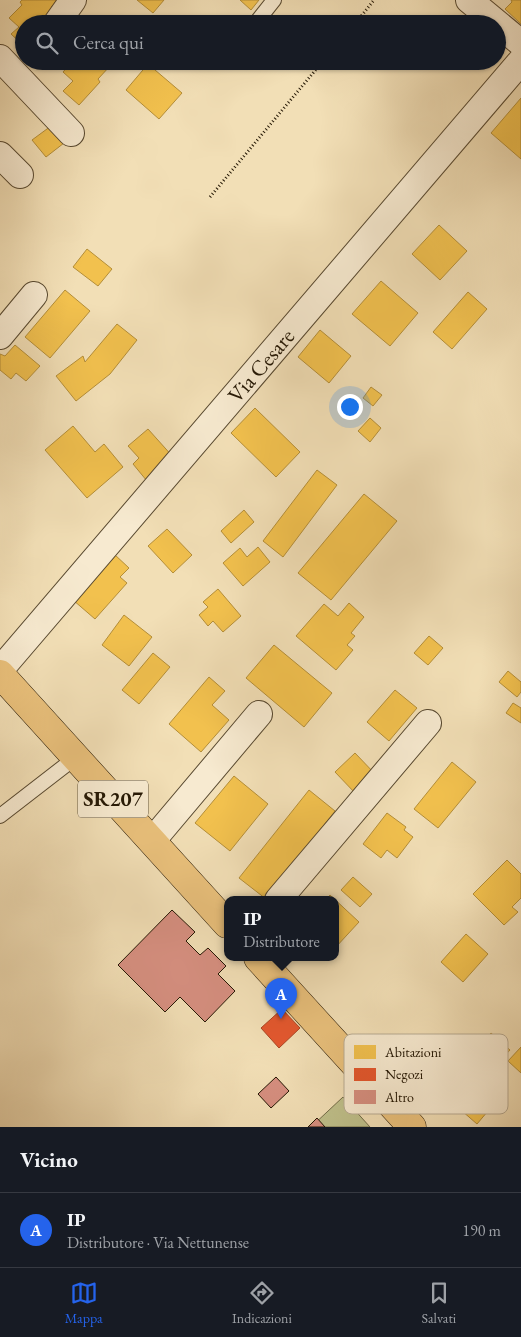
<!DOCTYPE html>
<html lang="it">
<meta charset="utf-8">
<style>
:root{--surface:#171b24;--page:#242831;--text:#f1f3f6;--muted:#9ea1a6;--line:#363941;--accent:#2563eb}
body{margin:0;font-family:"EB Garamond",serif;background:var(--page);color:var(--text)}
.you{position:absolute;left:349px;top:406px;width:18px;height:18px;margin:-12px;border:4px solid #fff;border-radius:50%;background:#1a73e8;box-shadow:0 0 0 8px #1a73e833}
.badge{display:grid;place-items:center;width:32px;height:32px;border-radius:50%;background:var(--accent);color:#fff;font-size:16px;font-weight:700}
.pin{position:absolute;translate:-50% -41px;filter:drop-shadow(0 1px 2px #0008)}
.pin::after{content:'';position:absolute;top:26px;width:18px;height:15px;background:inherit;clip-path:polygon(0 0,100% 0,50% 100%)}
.popup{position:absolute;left:224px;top:896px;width:115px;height:65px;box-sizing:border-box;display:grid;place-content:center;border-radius:10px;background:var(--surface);filter:drop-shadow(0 1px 4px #0005);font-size:16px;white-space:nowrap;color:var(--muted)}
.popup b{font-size:19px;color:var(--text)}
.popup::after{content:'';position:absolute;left:50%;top:100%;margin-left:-10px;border:10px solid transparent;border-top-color:var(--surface)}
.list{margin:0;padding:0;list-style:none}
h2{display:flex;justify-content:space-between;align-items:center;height:65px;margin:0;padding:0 20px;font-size:21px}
h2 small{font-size:16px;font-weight:400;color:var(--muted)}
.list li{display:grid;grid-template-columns:32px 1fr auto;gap:15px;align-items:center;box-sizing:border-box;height:75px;padding:0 20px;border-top:1px solid var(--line)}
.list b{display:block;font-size:19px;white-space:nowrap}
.list p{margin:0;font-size:16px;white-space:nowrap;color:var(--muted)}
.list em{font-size:16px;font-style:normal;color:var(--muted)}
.icon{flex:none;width:28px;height:28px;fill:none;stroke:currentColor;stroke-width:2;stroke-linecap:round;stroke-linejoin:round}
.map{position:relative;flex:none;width:521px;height:1127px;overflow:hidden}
.search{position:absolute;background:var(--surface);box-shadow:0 1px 4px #0004;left:15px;right:15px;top:15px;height:55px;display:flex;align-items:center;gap:12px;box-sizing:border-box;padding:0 18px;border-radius:28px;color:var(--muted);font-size:19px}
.sheet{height:140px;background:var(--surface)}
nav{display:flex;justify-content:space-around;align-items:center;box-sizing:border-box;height:70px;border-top:1px solid var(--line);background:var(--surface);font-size:14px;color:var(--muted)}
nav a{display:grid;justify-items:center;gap:2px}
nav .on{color:var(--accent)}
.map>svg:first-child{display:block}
</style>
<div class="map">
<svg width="521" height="1127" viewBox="0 0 521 1127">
<rect width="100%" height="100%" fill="#f2dfb6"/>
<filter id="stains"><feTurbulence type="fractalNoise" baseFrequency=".004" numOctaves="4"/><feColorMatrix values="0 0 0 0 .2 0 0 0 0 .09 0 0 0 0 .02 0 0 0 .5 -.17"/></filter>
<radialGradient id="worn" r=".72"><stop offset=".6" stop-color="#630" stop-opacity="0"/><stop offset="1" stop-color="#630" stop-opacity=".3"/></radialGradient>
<polygon fill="#bfc08b" stroke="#726c48" points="343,1097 370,1127 311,1127"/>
<g fill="#f2c14e" stroke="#b48e38">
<polygon points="22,0 58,0 51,7 55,11 44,24 24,24 24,46 11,34 19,27 9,18 22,5 20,2"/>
<polygon points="137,0 164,0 153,13"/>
<polygon points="240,0 259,0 251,10"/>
<polygon points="511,0 521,0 521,24 505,9 512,2"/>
<polygon points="73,61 109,61 107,63 110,66 98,79 100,82 79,105 63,91 73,81 63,72"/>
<polygon points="148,64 182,93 159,119 126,90"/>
<polygon points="521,98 521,159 491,133"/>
<polygon points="51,126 64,143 46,157 32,140"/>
<polygon points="439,225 467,251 440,280 412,254"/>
<polygon points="87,249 112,269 98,286 73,267"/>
<polygon points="381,281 418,313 390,346 352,314"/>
<polygon points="65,290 90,311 50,358 25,337"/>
<polygon points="468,292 487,309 452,349 433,332"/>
<polygon points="117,324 137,340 110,374 76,401 56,376 83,356 85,362"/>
<polygon points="320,330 351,356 329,383 298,357"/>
<polygon points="15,345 40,366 26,381 16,373 11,379 0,370 0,354 5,356"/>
<polygon points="371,387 382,395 373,406 363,398"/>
<polygon points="255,408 300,452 276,477 231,433"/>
<polygon points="370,418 381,428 370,442 358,431"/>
<polygon points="73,426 95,452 104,444 123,467 87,498 45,450"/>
<polygon points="148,429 174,458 147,481 133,464 139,458 128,446"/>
<polygon points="317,470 337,485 283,557 263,541"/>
<polygon points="364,494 397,521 331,600 298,573"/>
<polygon points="244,510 254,522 231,543 221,531"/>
<polygon points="167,529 192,555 173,573 148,546"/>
<polygon points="258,547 270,562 243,586 223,563 240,548 247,557"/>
<polygon points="114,554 129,568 120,577 127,583 95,619 73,600"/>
<polygon points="218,589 241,616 223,632 213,621 208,626 199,615 208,607 203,602"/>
<polygon points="349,603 364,617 351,633 355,636 347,645 353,650 336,670 296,636 324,604 338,616"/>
<polygon points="124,615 152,637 129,666 102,645"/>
<polygon points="429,636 443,648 428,665 414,653"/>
<polygon points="274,645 332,693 304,727 246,678"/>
<polygon points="153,653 170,667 139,704 122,690"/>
<polygon points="508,671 521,682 521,692 517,697 499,682"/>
<polygon points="209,677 225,691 212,705 229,720 201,752 169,724"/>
<polygon points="395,690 417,708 389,741 367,722"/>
<polygon points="513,703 521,708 521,723 506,713"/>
<polygon points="355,753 376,775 356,794 335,772"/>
<polygon points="452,762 476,782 438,828 414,809"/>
<polygon points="234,776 268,804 230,851 195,823"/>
<polygon points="309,790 335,811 266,899 239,878"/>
<polygon points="387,813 406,827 404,830 413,837 397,858 387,850 381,858 363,844"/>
<polygon points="507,860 521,874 521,898 512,907 518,912 504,925 473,894"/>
<polygon points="353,877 372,894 360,907 341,890"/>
<polygon points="330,895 359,922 335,948 335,900 325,900"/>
<polygon points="466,934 488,954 463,982 441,962"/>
<polygon points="491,1033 510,1050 496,1065 477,1048"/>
<polygon points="521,1047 521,1073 508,1061"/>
<polygon points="473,1065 504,1092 477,1124 446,1097"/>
</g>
<polygon fill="#e4572e" stroke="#aa4421" points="282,1009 300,1028 279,1048 261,1028"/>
<g fill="#d68f80" stroke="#241704">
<polygon points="172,910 195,932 186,941 200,955 208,948 226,966 218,974 235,991 205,1022 180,997 165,1012 118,965"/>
<polygon points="276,1077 289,1091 271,1108 258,1094"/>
<polygon points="317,1118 325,1127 308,1127"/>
</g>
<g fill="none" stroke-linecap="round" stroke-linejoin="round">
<defs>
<g id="lane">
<polyline points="255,24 274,0"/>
<polyline points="0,816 75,758"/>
</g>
<g id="street">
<polyline points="469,0 521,43"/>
<polyline points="56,24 73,0"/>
<polyline points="0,58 71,133"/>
<polyline points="0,155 20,175"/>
<polyline points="0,336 34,295"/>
<path id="s1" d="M0,670L521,61"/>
<polyline points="152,841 259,714"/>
<polyline points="278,900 428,723"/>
</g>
<g id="primary">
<polyline points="0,674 227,924"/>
<polyline points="258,958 412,1127"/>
</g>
</defs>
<use href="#lane" stroke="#584930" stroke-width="16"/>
<use href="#street" stroke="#584930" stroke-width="28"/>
<use href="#primary" stroke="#241704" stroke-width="29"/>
<g stroke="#241704" stroke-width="3" stroke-dasharray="1 2.5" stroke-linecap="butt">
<polyline points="355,24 374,0"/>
<polyline points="210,197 323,61"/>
</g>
<use href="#lane" stroke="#f7ead0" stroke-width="14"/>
<use href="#street" stroke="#f7ead0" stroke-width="26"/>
<use href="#primary" stroke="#e9c07b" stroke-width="28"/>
</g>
<g text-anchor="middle" stroke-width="5" stroke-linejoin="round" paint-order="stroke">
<rect fill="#f7ead0" stroke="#635641" stroke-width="1" x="78" y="780.5" width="70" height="37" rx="4"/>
<g font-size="21" font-weight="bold" fill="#241704">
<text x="113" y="806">SR207</text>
</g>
<g font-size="22" fill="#241704" stroke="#f7ead0">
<text dy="8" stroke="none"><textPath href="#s1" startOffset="401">Via Cesare</textPath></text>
</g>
</g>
<rect x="344" y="1034" width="164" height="80" rx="8" fill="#f7ead0" stroke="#b8ab93" stroke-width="1"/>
<rect x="354" y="1045" width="22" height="14" fill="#f2c14e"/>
<rect x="354" y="1068" width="22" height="13" fill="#e4572e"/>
<rect x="354" y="1090" width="22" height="14" fill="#d68f80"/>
<g font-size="14" fill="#241704">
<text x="385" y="1057">Abitazioni</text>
<text x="385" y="1079">Negozi</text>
<text x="385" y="1102">Altro</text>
</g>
<rect width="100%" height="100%" filter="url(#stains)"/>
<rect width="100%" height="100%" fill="url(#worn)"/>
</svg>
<div class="you"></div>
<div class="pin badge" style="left:281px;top:1019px">A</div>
<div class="popup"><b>IP</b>Distributore</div>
<div class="search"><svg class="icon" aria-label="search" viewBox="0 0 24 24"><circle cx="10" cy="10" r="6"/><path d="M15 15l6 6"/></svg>Cerca qui</div>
</div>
<section class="sheet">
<h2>Vicino<small></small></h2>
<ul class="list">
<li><span class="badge">A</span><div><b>IP</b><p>Distributore · Via Nettunense</p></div><em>190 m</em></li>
</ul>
</section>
<nav>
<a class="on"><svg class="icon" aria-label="map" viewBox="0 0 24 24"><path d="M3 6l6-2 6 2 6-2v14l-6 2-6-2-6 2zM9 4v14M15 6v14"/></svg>Mappa</a>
<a><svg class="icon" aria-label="directions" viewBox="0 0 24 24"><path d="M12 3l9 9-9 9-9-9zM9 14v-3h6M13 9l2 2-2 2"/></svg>Indicazioni</a>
<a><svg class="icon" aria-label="saved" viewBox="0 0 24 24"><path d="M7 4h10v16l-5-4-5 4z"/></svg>Salvati</a>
</nav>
